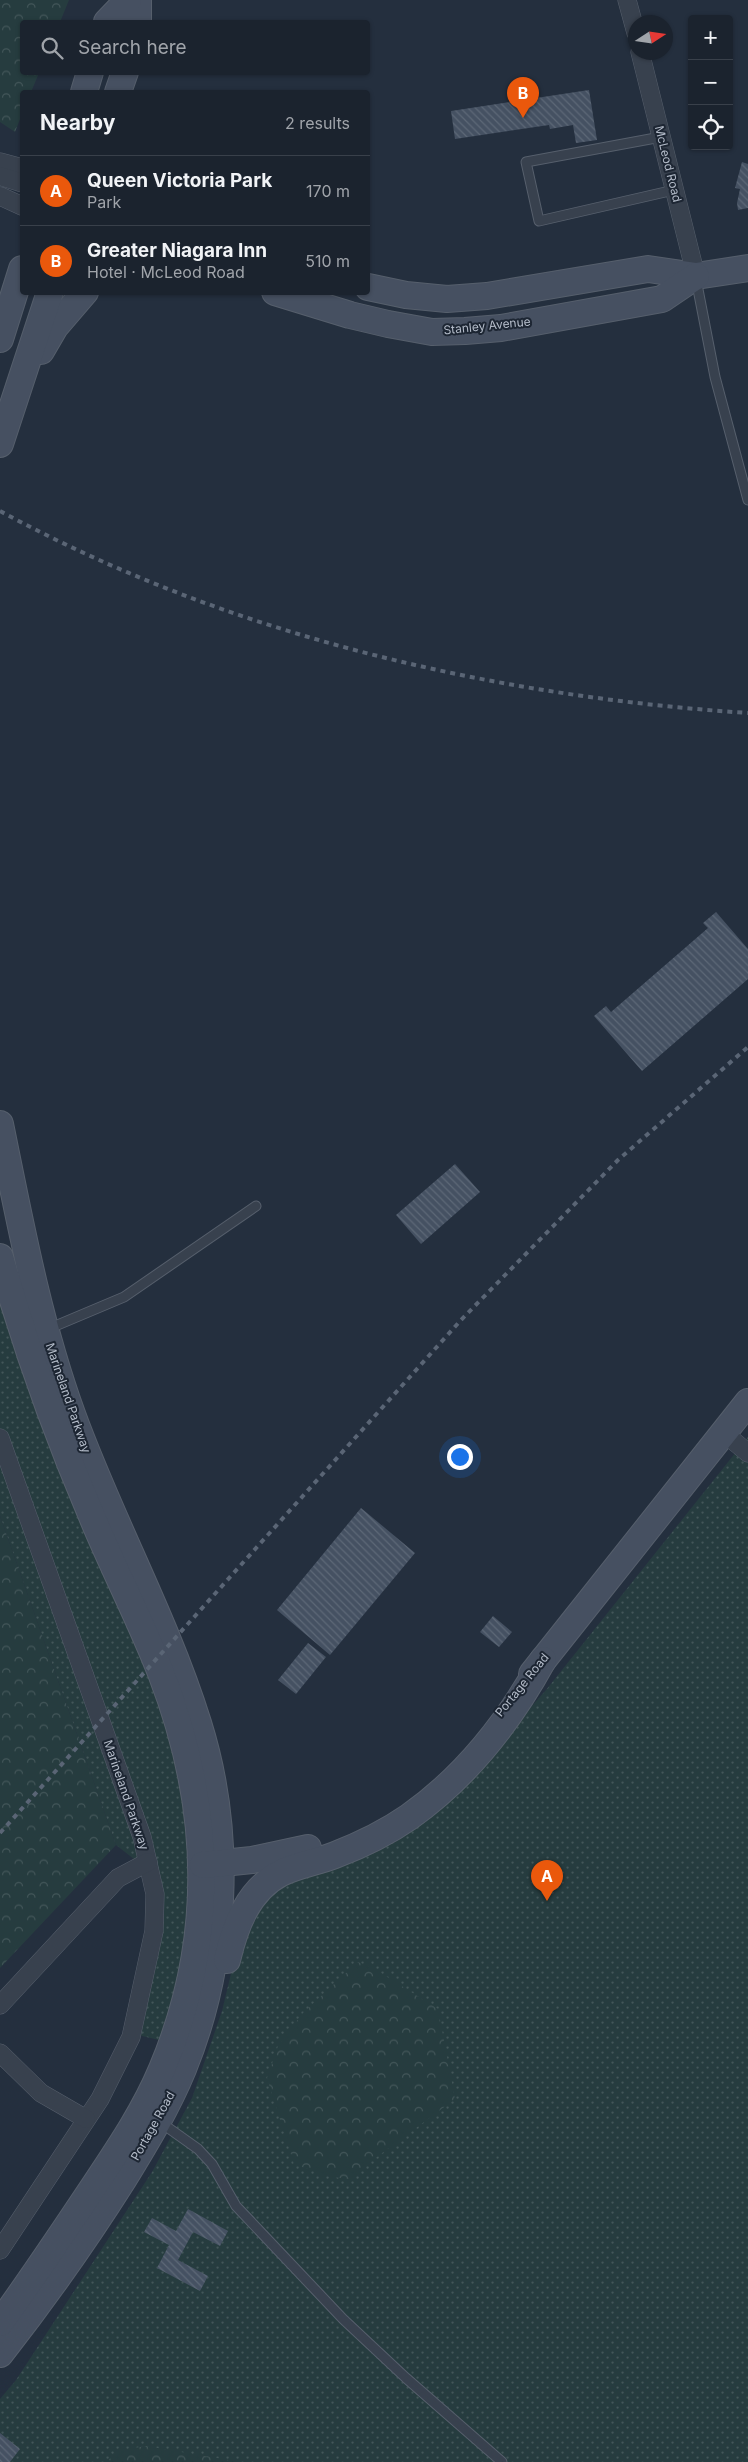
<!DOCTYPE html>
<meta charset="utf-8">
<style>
:root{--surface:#1b232e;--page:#242b36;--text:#f1f3f6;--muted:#a0a4aa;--line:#39404a;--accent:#ea580c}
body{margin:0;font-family:Inter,sans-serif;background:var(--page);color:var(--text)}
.controls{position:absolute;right:15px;top:15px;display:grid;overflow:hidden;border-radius:5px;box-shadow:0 1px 4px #0004}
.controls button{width:45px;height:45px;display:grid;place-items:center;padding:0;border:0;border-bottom:1px solid var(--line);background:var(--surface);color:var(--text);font:25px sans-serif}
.compass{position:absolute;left:628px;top:15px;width:45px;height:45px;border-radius:50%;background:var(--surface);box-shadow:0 1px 4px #0004;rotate:78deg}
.you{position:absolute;left:459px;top:1456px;width:18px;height:18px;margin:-12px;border:4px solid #fff;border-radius:50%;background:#1a73e8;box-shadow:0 0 0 8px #1a73e833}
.badge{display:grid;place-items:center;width:32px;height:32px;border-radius:50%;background:var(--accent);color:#fff;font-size:16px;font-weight:700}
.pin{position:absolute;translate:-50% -41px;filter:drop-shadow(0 1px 2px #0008)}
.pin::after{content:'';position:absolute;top:26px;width:18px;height:15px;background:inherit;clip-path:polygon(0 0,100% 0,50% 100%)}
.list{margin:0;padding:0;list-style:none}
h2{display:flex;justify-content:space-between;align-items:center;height:65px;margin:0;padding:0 20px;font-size:21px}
h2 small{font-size:16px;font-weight:400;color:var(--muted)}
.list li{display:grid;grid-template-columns:32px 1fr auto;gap:15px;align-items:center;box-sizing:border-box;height:70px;padding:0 20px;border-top:1px solid var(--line)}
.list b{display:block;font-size:19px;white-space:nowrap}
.list p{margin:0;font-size:16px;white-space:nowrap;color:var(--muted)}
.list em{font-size:16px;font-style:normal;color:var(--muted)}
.icon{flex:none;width:28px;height:28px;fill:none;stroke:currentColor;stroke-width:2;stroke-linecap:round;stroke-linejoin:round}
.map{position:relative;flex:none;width:748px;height:2462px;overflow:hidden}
.search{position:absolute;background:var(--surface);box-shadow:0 1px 4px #0004;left:20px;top:20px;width:350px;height:55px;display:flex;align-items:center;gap:12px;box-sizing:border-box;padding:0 18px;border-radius:5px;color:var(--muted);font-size:19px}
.panel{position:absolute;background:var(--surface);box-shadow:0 1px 4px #0004;left:20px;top:90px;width:350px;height:205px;border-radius:5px}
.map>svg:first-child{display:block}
</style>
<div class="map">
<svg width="748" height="2462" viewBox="0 0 748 2462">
<defs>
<pattern id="green-dots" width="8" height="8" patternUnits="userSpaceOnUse" patternTransform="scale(1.25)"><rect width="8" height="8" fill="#263c3f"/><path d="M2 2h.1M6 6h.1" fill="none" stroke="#435659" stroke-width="1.8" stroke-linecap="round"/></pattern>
<pattern id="forest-crowns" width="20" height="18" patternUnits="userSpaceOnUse" patternTransform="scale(1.25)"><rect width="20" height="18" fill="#263c3f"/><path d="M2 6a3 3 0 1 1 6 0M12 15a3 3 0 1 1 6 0" fill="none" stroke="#435659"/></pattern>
<pattern id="building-back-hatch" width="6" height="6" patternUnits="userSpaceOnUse" patternTransform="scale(1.25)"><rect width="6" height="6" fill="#455162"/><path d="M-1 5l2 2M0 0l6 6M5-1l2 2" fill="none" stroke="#5d6877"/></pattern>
</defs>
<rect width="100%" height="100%" fill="#242f3e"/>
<g fill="url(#green-dots)">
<polygon points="0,1290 154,1677 189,1810 193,1890 184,1970 163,2041 134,2034 157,1877 116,1845 0,1516"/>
<polygon points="748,1437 748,2462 0,2462 0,2399 16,2380 152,2172 192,2098 222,2011 235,1957 256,1902 477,1768 546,1690"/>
</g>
<g fill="url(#forest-crowns)">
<polygon points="0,0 69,0 60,22 22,22 22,72 39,73 31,92 22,92 22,114 15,132 0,122"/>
<polygon points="0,1516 116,1845 0,1968"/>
<polygon points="358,1962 373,1968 438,2009 455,2099 347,2179 327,2176 294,2164 267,2078 278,2046 303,2013"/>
<polygon points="146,2446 240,2462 105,2462 123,2450"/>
</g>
<g fill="url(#building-back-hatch)">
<polygon points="589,90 597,140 576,143 573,125 550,129 549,125 455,139 451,111"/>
<polygon points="742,162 748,164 748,208 738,210 737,203 740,189 735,188"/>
<polygon points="716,912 748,949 748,979 642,1071 594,1016 606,1006 611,1012 708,928 703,923"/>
<polygon points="455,1164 480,1192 421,1244 396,1215"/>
<polygon points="361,1508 415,1553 330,1655 277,1610"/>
<polygon points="493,1616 512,1632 499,1647 480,1632"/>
<polygon points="308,1643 326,1657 296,1694 278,1680"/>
<polygon points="188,2209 228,2231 220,2246 193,2232 178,2260 208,2276 200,2291 157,2268 169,2245 144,2232 152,2218 176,2231"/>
<polygon points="0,2433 20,2449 10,2462 0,2462"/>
</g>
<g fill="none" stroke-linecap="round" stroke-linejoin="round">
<defs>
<g id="service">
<polyline points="661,137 526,162 539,221 674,190"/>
<polyline points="696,279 715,377 748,500"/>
<polyline points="48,1329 124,1297 256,1206"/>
<polyline points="160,2122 198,2149 212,2164 236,2206 343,2319 406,2378 502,2462"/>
</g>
<g id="minor">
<polyline points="627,0 636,33"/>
<polyline points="640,52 696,276"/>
<polyline points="0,162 22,168"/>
<polyline points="0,176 22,183"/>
<polyline points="0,196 22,206"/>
<polyline points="724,1433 748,1453"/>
<polyline points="0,1438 142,1837 155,1894 154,1931 131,2037 100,2099 0,2250"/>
<polyline points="0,2005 118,1878 148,1862"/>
<polyline points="0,2053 41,2093 86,2119"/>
</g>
<g id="secondary">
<polyline points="138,0 138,22"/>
<polyline points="107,22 128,0"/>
<polyline points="84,92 90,72"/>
<polyline points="118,92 125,72"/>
<polyline points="368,287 406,295 447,299 487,296 648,269 696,276 748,268"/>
<polyline points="275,292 350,315 388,324 432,332 465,331 501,328 662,299 696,276"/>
<polyline points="0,339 22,269"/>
<polyline points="41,351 55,327 85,292"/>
<polyline points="0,444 50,292"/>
<path d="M0,1124C20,1222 38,1320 72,1414C110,1519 165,1617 198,1723C233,1834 227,1961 183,2069C167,2108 145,2144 123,2180C85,2240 44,2298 0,2354"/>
<path d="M0,1257C25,1344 55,1430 91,1514C113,1568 140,1619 161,1673C212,1805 217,1938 162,2069C144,2112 118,2150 92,2189C62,2234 32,2279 0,2323"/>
<polyline points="532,1674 748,1402"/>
<polyline points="203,1865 252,1860 308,1848"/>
<path d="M227,1960C235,1926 248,1890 281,1873C298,1865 317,1862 335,1855C361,1845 386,1833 409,1817C467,1776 509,1722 543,1660"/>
</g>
</defs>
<use href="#service" stroke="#565f6c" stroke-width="11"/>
<use href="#minor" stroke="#565f6c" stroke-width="19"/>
<use href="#secondary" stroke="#565f6c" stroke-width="28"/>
<use href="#service" stroke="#38414e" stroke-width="9"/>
<use href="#minor" stroke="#38414e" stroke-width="18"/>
<use href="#secondary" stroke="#465061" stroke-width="26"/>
<g stroke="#5a6575" stroke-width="4" stroke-dasharray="5 5" stroke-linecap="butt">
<path d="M0,511C229,635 489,696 748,713"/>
<polyline points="0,1833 461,1320 618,1160 748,1047"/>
</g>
</g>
<g text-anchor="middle" stroke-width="4" stroke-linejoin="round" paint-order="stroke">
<g font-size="12" fill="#b4bcc9" stroke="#1d2633">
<text transform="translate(668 164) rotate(76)" y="4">McLeod Road</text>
<text transform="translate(487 326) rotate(-6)" y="4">Stanley Avenue</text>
<text transform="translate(68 1398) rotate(71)" y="4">Marineland Parkway</text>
<text transform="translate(522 1685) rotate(-51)" y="4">Portage Road</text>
<text transform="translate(126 1795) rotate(71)" y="4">Marineland Parkway</text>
<text transform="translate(153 2126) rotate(-61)" y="4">Portage Road</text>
</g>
</g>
</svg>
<div class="controls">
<button>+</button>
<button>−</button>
<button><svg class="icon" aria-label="locate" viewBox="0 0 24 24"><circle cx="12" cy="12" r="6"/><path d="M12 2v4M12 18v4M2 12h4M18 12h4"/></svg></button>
</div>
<svg class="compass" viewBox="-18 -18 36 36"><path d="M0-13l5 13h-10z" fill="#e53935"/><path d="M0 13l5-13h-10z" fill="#a0a4aa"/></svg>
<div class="you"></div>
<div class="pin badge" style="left:547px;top:1901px">A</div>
<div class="pin badge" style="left:523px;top:118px">B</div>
<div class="search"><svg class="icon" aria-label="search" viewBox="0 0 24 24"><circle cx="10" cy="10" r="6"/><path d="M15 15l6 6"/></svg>Search here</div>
<section class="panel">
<h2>Nearby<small>2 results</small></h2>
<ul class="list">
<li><span class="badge">A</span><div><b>Queen Victoria Park</b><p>Park</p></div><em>170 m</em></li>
<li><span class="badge">B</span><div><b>Greater Niagara Inn</b><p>Hotel · McLeod Road</p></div><em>510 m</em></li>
</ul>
</section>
</div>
